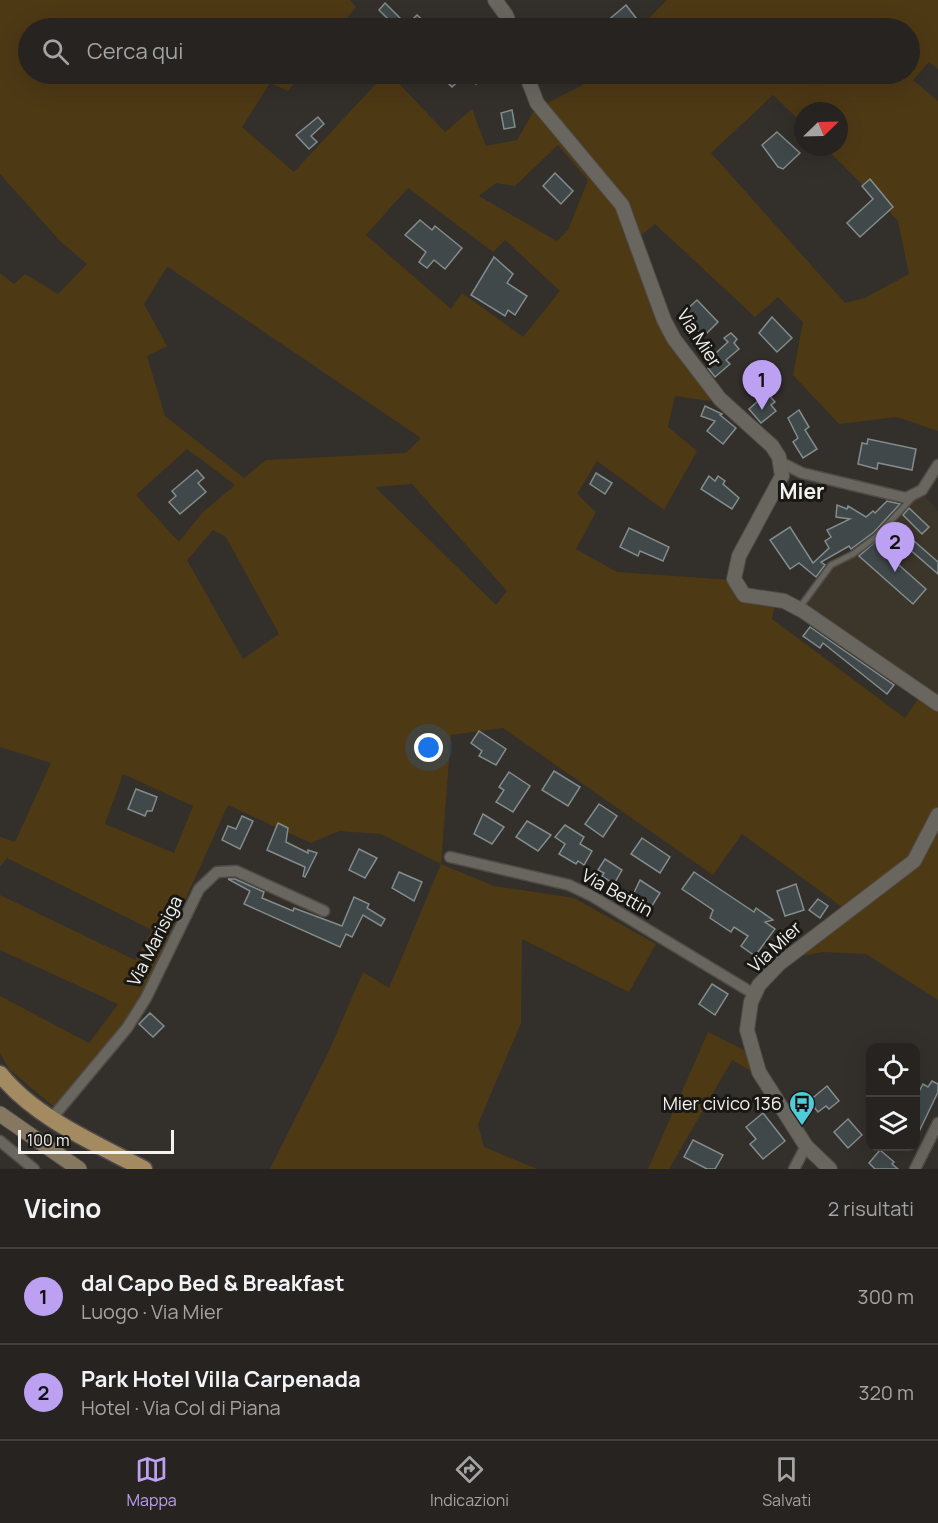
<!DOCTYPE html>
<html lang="it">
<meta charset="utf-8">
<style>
:root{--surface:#262320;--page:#322f2d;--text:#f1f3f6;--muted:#a4a4a5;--line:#42403e;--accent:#bca0f2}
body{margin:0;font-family:Manrope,sans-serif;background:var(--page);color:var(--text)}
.controls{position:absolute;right:18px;bottom:18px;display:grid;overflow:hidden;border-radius:12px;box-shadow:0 6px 24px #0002}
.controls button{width:54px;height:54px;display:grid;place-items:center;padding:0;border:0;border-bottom:2px solid var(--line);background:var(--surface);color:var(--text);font:30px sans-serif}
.compass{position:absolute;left:794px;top:102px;width:54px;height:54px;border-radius:50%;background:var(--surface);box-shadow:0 6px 24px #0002;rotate:67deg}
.scale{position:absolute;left:18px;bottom:15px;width:156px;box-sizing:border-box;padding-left:6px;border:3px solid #f3f1ed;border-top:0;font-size:16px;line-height:21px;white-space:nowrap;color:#f3f1ed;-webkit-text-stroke:4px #191815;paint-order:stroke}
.you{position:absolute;left:429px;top:748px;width:21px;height:21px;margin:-15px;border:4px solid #fff;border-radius:50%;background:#1a73e8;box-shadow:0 0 0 9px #1a73e833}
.badge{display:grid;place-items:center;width:39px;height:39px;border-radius:50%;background:var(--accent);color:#111;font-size:20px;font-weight:700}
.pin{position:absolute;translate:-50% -50px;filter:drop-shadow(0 2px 3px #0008)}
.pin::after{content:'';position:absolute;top:32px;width:21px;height:18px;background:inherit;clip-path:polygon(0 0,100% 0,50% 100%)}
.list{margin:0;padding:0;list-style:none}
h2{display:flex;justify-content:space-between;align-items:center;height:78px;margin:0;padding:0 24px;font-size:26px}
h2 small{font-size:20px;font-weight:400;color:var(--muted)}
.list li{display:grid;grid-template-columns:39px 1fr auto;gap:18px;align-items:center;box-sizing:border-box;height:96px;padding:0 24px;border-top:2px solid var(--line)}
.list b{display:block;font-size:22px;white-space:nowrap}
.list p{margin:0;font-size:20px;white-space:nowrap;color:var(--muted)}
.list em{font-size:20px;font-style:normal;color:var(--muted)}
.icon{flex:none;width:33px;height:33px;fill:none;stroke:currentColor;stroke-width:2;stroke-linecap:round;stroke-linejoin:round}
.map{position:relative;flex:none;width:938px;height:1169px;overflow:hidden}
.search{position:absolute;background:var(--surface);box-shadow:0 6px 24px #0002;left:18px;right:18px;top:18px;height:66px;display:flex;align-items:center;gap:15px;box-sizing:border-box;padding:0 21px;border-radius:33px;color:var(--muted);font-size:22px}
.sheet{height:270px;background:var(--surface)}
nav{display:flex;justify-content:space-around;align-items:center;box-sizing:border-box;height:84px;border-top:2px solid var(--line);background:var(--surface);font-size:16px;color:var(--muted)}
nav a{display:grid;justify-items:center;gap:3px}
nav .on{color:var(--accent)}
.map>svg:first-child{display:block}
</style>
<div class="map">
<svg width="938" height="1169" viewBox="0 0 938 1169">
<rect width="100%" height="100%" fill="#332f2a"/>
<polygon fill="#3c352a" points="922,493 938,511 938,702 798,606 831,561 853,552 890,525"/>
<g fill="#4e3915" fill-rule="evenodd">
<path d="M0,0H350L356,7L339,28H28V74H302L288,91L270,83L242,127L294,172L385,74H390L445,132L472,109L486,146L517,140L535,109L581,86L594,74H910V28H639L667,0H938V69L929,62L913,80L938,101V431L897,417L839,424L793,375L803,322L778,297L755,317L655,224L634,241L666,330L717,402L675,396L668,427L697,451L664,510L597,461L577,494L596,512L576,549L617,572L732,580L739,594L776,601L772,619L905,718L923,692L938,702V1000L866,954L823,952L790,958L853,915L742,834L713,875L503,728L451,735L441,864L494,886L574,898L656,944L629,992L522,939L521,1023L478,1124L484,1147L537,1169H270L328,1053L363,972L389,988L441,864L381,834L339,831L311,843L228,805L140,1000L122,1031L79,1075L54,1107L9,1069L0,1053V996L89,1043L118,1004L0,950V895L135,960L152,930L7,858L0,867V837L15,842L51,763L0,747V273L14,284L25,274L58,294L87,264L60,241L0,174ZM773,95L803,124V111H839V147H825L898,221L909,274L865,298L845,303L711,153ZM558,145L588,180L568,230L557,241L479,196L496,183L515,186ZM408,188L493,252L505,240L560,291L523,337L462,293L451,309L366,235ZM167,267H168L421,438L406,453L266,460L244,478L165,416L147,356L167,346L144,304ZM187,449L235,485L202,513L179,542L136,495ZM412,484L507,591L496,605L375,487ZM213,530L226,537L279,634L243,659L187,560ZM123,774L193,806L174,853L105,824Z"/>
<polygon points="708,1032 746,1051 771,1083 732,1060 669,1169 648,1169"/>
</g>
<g fill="#404849" stroke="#838c8d" stroke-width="1.5">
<polygon points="385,3 400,18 394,25 379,10"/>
<polygon points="626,5 636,18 624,28 599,28"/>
<polygon points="417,15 432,28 404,28"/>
<polygon points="439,74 466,74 452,87"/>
<polygon points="467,74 506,74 495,83 487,74 476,84"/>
<polygon points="512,110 515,127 504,129 501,113"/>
<polygon points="318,117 324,124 311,136 317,142 309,149 296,135"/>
<polygon points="777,132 800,153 783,169 778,167 762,145"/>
<polygon points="555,173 573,191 561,204 543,186"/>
<polygon points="870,179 893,207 860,237 847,223 873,199 862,186"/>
<polygon points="420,220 432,230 435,226 462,248 445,269 434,260 427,268 419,262 426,252 405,235"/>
<polygon points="494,257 513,274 507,283 527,296 515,315 508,310 505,316 471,295"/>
<polygon points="697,300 718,322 707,333 705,331 701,334 682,314"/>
<polygon points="772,317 792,338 777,352 759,333"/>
<polygon points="731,333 737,339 734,343 739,349 726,360 730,364 715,377 708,368 711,365 707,361 728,342 724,338"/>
<polygon points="767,393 775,402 771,405 776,411 761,423 749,409"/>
<polygon points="705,406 722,414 720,415 736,428 723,444 707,431 715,421 701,416"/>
<polygon points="799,410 809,427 805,430 817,449 803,458 793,442 798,438 788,418"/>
<polygon points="868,439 916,449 912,470 878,463 877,469 858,464 862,443 867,444"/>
<polygon points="197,470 204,478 198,483 206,492 180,514 169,502 176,496 172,491"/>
<polygon points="596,473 612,483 605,494 590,484"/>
<polygon points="709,476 715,481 718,476 725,481 723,484 739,498 732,509 701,489"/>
<polygon points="887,501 900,504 874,532 851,549 849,546 821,562 825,565 816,577 799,563 790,569 770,540 790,527 813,563 829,548 825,541 831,537 827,530 850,519 836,517 837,505 847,509 848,506 866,517 873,511 875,513"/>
<polygon points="909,508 929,527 922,534 903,515"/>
<polygon points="629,528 669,547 663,561 640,551 638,556 620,547"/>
<polygon points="890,529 904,543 891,558 926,589 913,604 859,556"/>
<polygon points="914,541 938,562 938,574 908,548"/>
<polygon points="810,627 894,685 887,694 823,643 820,648 803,636"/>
<polygon points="479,731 506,749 496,765 479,756 482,751 471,743"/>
<polygon points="554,771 580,787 568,806 542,790"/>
<polygon points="509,772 530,786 513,812 496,802 504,790 499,787"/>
<polygon points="136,789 157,797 152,811 147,811 145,816 128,809"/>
<polygon points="599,804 617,816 603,837 585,824"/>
<polygon points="483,814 504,827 492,844 474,834"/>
<polygon points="242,816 253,821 240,849 222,840 228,826 236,829"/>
<polygon points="527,821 551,835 538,851 516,837"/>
<polygon points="278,823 288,828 286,842 308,853 308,850 317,853 305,877 303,876 305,867 267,850"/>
<polygon points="565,825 584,837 580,844 592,851 584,865 578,861 576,864 559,854 565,844 555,837"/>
<polygon points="642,838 670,857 660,873 631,854"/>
<polygon points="359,849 377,858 365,878 349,870"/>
<polygon points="605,859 622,870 614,884 602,876 604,873 598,870"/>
<polygon points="399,872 422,882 414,901 392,888"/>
<polygon points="694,872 754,912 756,908 773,920 765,922 775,929 755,956 741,946 748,936 734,927 731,932 710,918 713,910 682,889"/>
<polygon points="228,879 235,879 264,892 262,898 293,911 294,908 342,926 354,897 369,904 367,908 385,919 381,926 363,915 352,937 346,934 340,947 244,904 250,891"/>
<polygon points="640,880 660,893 650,909 632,897"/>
<polygon points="796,884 804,910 785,916 777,891"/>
<polygon points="818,899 828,906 820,918 809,910"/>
<polygon points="712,984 728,994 715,1015 699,1004"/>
<polygon points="150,1013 164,1026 153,1037 139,1024"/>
<polygon points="932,1081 938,1084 938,1092 915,1140 915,1099 923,1084 928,1087"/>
<polygon points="827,1086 839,1101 829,1109 826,1106 818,1112 809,1101"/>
<polygon points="763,1113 785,1141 763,1159 750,1144 756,1139 746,1127"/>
<polygon points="848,1119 862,1135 848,1148 834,1132"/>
<polygon points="693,1140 723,1155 715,1169 707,1169 684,1157"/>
<polygon points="880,1150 894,1162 892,1164 898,1169 875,1169 869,1163"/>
</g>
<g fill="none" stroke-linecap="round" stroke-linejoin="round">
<defs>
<polyline id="service" points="800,607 831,565 853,554 877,536 912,498"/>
<g id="minor">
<polyline points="782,463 802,473 906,498 922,490 938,465"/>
<polyline points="450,857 569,885 592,896 754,994"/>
<polyline points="52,1118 127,1028 146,998 199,889 217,872 236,871 324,911"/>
<polyline points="0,1141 34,1169"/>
<polyline points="794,1169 806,1146"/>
<polyline points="915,1169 938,1123"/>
</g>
<g id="tertiary">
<polyline points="495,0 506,15 511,28"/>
<polyline points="526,74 537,103 622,205 664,320 674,339 720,399 772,446 779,457 782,476 739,556 734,579 744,595 784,601 803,611 938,704"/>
<polyline points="830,1169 806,1146 759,1072 747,1030 751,1002 759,985 779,964 914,861 938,815"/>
</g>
<polyline id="secondary" points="0,1114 79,1169"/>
<path id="primary" d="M0,1074C35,1118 95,1143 144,1169"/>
</defs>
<use href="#service" stroke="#4f4b47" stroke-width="8"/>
<use href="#minor" stroke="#4f4b47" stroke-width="13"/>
<use href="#tertiary" stroke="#4f4b47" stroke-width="16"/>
<use href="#secondary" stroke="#4f4b47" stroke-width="17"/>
<use href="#primary" stroke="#4f4b47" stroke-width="19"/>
<use href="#service" stroke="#69655f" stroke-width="5"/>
<use href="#minor" stroke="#69655f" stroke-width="10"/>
<use href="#tertiary" stroke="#69655f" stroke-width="14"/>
<use href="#secondary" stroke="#867760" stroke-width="15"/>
<use href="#primary" stroke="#a38a61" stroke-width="16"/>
</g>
<defs>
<symbol id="bus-pin" viewBox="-11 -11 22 30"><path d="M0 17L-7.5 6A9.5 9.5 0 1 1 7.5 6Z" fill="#52cbd9" stroke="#191815"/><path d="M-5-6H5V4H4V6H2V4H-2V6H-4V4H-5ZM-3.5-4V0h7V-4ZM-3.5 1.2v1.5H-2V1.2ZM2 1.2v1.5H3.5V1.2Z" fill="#111"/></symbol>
</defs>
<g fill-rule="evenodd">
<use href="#bus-pin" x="787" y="1089" width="30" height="40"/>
</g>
<g text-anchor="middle" stroke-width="6" stroke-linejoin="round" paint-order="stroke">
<g font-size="18" fill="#f3f1ed" stroke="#191815">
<text transform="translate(699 338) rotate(57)" y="6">Via Mier</text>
<text transform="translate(617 893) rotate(29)" y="6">Via Bettin</text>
<text transform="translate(155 941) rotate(-63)" y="6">Via Marisiga</text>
<text transform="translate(775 947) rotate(-43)" y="6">Via Mier</text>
</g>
<g font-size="18" fill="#f3f1ed" stroke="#191815" text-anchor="end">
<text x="782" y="1110">Mier civico 136</text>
</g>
<g font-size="21" font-weight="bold" fill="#f3f1ed" stroke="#191815">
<text x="802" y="499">Mier</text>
</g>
</g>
</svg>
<div class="controls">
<button><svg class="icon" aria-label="locate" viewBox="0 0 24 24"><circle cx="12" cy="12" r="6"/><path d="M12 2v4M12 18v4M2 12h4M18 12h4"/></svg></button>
<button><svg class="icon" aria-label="layers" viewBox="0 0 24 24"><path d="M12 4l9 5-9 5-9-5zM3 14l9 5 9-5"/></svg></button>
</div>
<svg class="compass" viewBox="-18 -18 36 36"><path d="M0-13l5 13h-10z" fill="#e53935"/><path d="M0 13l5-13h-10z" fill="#a4a4a5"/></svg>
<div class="scale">100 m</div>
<div class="you"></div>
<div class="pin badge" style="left:762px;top:410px">1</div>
<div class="pin badge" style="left:895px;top:572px">2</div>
<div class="search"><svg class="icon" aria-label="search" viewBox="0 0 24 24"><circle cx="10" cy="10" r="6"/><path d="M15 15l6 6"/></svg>Cerca qui</div>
</div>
<section class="sheet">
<h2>Vicino<small>2 risultati</small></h2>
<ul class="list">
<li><span class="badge">1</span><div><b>dal Capo Bed &amp; Breakfast</b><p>Luogo · Via Mier</p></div><em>300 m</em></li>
<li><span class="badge">2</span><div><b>Park Hotel Villa Carpenada</b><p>Hotel · Via Col di Piana</p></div><em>320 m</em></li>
</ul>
</section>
<nav>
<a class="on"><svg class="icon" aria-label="map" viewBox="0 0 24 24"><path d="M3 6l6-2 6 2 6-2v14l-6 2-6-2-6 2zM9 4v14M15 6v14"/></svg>Mappa</a>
<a><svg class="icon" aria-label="directions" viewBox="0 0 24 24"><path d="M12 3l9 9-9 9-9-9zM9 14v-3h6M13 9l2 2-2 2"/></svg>Indicazioni</a>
<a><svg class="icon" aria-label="saved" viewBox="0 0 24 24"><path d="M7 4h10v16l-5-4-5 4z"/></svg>Salvati</a>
</nav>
